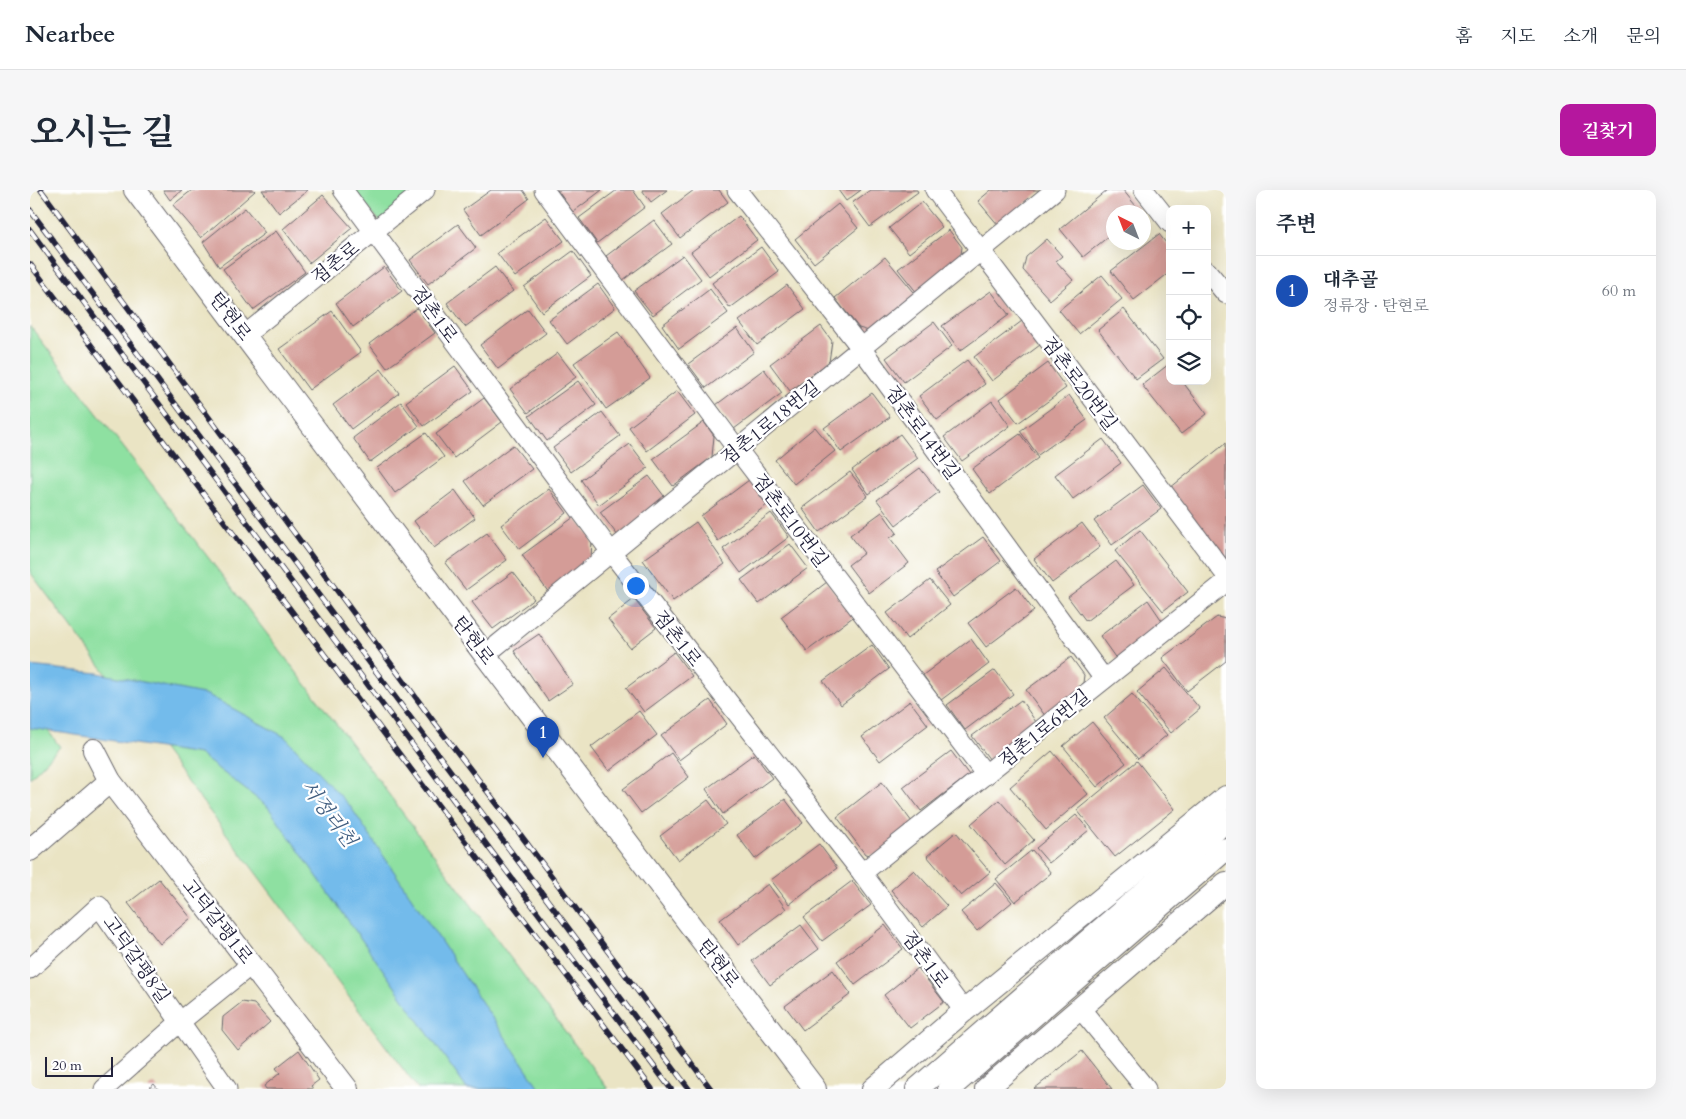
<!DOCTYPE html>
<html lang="ko">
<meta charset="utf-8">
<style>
:root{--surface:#fff;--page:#f6f6f7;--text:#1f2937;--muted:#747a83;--line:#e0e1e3;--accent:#b5179e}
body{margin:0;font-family:Cardo,"Noto Serif KR",serif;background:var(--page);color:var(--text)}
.controls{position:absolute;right:15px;top:15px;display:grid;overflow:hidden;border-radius:10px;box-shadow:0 5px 20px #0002}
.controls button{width:45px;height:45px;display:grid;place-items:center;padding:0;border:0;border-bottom:1px solid var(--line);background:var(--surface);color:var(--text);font:25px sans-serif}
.compass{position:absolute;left:1076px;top:15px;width:45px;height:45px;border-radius:50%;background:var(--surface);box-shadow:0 5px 20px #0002;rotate:318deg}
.scale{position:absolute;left:15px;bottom:12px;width:68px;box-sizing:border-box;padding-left:5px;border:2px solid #22223b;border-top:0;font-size:14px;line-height:18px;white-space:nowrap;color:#22223b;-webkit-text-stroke:4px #fff;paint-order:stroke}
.you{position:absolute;left:605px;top:395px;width:18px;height:18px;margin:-12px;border:4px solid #fff;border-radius:50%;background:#1a73e8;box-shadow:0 0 0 8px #1a73e833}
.badge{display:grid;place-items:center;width:32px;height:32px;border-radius:50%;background:var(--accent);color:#fff;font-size:16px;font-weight:700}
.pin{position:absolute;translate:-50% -41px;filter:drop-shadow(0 1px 2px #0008)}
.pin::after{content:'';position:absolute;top:26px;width:18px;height:15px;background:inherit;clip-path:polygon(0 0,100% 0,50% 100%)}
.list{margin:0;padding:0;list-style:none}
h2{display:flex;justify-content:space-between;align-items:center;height:65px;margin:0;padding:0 20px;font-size:21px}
h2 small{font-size:16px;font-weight:400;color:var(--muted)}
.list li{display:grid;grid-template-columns:32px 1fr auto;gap:15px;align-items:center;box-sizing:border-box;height:70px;padding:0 20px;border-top:1px solid var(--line)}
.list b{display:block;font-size:19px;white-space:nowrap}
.list p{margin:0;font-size:16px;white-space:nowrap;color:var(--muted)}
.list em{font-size:16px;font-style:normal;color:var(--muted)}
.icon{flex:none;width:28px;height:28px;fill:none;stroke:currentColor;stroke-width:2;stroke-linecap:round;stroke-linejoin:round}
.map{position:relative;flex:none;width:1196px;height:899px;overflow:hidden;border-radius:10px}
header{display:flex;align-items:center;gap:30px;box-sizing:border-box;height:70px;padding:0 25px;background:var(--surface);border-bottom:1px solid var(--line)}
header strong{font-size:24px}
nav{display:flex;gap:28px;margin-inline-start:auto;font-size:18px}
.intro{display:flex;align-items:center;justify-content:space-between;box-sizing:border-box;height:120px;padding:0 30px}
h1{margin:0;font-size:35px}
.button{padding:12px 22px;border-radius:10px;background:var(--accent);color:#fff;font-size:18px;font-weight:700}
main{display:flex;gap:30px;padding:0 30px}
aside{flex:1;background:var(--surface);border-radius:10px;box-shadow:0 5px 20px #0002}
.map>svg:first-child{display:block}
</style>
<header>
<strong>Nearbee</strong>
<nav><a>홈</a><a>지도</a><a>소개</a><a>문의</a></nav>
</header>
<div class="intro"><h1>오시는 길</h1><a class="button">길찾기</a></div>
<main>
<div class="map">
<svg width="1196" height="899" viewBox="0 0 1196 899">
<rect width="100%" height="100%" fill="#fff"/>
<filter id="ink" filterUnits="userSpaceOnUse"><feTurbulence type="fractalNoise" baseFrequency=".02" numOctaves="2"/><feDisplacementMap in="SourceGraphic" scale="10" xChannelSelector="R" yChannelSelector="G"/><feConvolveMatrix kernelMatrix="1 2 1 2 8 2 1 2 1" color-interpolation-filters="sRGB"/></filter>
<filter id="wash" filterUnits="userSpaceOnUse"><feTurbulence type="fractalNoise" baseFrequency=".0096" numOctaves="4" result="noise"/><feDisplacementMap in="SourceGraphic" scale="20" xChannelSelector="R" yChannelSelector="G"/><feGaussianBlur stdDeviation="1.12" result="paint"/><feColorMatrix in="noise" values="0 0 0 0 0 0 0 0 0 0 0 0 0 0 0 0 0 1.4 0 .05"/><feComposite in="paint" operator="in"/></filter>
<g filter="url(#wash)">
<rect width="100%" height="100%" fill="#eae4c4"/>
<g fill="#8ee0a1" stroke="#58816e">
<polygon points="323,0 395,0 352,34"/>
<polygon points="0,136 314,544 578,899 388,899 0,382"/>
<polygon points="0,516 30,557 0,588"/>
</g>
<polygon fill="#73bbeb" stroke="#4a6e93" points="0,476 68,483 178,505 255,547 320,616 510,899 437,899 238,617 169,564 0,538"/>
<g id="blocks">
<g fill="#d49c97">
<polygon points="133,0 152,0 140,10"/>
<polygon points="162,0 224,0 225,1 171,48 143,15"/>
<polygon points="232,0 278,0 249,23"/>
<polygon points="461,0 493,0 499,9 451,45 433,20"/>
<polygon points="527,0 572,0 543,22"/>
<polygon points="587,0 603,0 615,17 567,53 549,28"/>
<polygon points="612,0 637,0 621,12"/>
<polygon points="664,0 689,0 698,12 650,48 632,24"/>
<polygon points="808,0 831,0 816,11"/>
<polygon points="840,0 887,0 888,2 840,37 822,13"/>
<polygon points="961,0 1012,0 969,36 948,11"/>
<polygon points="1077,0 1093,0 1110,21 1108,22 1084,22 1084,42 1053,67 1030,39"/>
<polygon points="293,5 322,38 279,73 253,39"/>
<polygon points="892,12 912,37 879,63 859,38"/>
<polygon points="808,14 828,38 784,73 765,49"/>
<polygon points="215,18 235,43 189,77 173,52"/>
<polygon points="709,26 727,50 679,86 661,62"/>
<polygon points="516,27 534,51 485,87 467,63"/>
<polygon points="624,30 642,54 593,90 576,66"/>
<polygon points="428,34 446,58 398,94 380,70"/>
<polygon points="919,40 932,57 930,72 888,104 868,79"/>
<polygon points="246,41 275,82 223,120 193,79"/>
<polygon points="1129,44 1140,58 1140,82 1104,110 1081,81"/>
<polygon points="1017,49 1032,66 1026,71 1043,90 1020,110 993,80 996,67"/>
<polygon points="731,57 749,82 700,118 682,93"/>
<polygon points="543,61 561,86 512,122 494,97"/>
<polygon points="653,65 671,89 623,125 604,101"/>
<polygon points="855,67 888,107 842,142 829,138 805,108"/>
<polygon points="354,77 372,101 323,137 306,113"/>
<polygon points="465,77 483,101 435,137 417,113"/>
<polygon points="1072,85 1092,109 1049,144 1029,120"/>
<polygon points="568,94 585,118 537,154 519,130"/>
<polygon points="757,95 775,119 727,155 709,131"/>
<polygon points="680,99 698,123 649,159 632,135"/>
<polygon points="961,101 979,125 930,161 912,136"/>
<polygon points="387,118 405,143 357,178 339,154"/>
<polygon points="498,119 516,143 468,179 450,155"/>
<polygon points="1094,119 1133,169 1106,189 1068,140"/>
<polygon points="302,121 331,162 279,200 249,159"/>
<polygon points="992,131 1010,155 962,191 944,167"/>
<polygon points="904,132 922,156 874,192 856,168"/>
<polygon points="791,136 802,151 799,172 760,201 740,174"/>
<polygon points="707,138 724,162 676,198 658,174"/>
<polygon points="588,142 620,188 576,219 544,173"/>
<polygon points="528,163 546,187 498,223 480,199"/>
<polygon points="937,170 955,194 907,230 889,206"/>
<polygon points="1018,173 1036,198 988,233 970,209"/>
<polygon points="1139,174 1140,191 1152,191 1177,224 1151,244 1112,195"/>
<polygon points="425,176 443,201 394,236 376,212"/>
<polygon points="351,179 369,203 321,239 303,215"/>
<polygon points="734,179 752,203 704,239 686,215"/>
<polygon points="548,191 566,215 517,251 499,226"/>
<polygon points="647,201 665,225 617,261 599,237"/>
<polygon points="842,203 860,227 811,262 794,238"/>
<polygon points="1039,205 1057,230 1008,265 990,241"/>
<polygon points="454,208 472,232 424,268 406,244"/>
<polygon points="962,211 980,236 932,271 914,247"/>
<polygon points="371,212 389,236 340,272 323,248"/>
<polygon points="572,222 590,246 541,282 523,258"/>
<polygon points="674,232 684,246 682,267 643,296 623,269"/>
<polygon points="785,237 805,261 764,294 745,270"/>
<polygon points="396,243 414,267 365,303 347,278"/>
<polygon points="870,244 888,268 839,304 822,280"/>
<polygon points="990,244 1008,268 960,304 942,279"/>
<polygon points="1073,249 1091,273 1043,309 1025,285"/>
<polygon points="1196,253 1196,373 1140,298"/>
<polygon points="600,254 618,278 569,315 551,290"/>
<polygon points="483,255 502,279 453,315 435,291"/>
<polygon points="890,278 909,302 866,335 847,310"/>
<polygon points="820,282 838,306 789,342 772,318"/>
<polygon points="619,286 637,310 588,346 570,322"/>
<polygon points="719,290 737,315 688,351 671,326"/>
<polygon points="1113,295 1131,319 1082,355 1064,331"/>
<polygon points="519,299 537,323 489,359 471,335"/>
<polygon points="425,300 445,328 404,358 384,331"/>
<polygon points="852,322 867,343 860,348 879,373 839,403 818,375 834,363 820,345"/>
<polygon points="741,323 759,347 711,383 693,359"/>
<polygon points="544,327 562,348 561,371 519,403 492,365"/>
<polygon points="666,332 695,374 643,411 613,370"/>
<polygon points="1052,333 1070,357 1022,393 1004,369"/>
<polygon points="1110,340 1158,402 1133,421 1085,361"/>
<polygon points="457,343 477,370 436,400 415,373"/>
<polygon points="953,347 971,371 923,407 905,382"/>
<polygon points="760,354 778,378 729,414 711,390"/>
<polygon points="1086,371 1104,395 1056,431 1038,407"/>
<polygon points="483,382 504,409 463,439 442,412"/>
<polygon points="900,390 920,415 877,449 857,423"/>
<polygon points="797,392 823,427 777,461 751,427"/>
<polygon points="986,397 1004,421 956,457 938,433"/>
<polygon points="604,409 626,438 600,458 578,429"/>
<polygon points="1118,410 1135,435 1087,470 1070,446"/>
<polygon points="1187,427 1196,429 1196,471 1157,501 1132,468"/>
<polygon points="509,444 543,494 518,511 484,461"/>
<polygon points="941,449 959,474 911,510 893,485"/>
<polygon points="842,455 859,479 811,515 793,491"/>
<polygon points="644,462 662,486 614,522 596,498"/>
<polygon points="1041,467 1054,485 1052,501 1016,527 996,500"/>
<polygon points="1136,478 1170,519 1141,543 1107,502"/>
<polygon points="965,480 983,504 935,540 917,515"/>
<polygon points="1102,504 1137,545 1108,569 1074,528"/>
<polygon points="680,510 697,534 649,570 631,546"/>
<polygon points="991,510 1008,535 960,570 942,546"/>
<polygon points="880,511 898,535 850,571 832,547"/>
<polygon points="609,521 627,545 579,581 561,557"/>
<polygon points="1062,532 1096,573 1067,597 1033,556"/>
<polygon points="921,561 939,585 891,621 873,597"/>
<polygon points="1022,561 1058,604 1016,640 980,597"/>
<polygon points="641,563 659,587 611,623 593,599"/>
<polygon points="724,564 742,588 693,624 676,599"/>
<polygon points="1107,571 1145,619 1085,667 1047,620"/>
<polygon points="852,592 885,636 849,666 835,664 807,627"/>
<polygon points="755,609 773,633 725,669 707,645"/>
<polygon points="678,610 696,634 648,670 630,646"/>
<polygon points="969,610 1004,650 975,675 941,634"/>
<polygon points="1046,625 1059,640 1019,673 1006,658"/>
<polygon points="926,642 960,682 931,706 897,666"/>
<polygon points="789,654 807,678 759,714 741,690"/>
<polygon points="1002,660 1021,683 985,712 966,689"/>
<polygon points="884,680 917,716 893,737 861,700"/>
<polygon points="129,689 161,728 130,754 98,713"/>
<polygon points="822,691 841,715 792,751 774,727"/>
<polygon points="966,693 982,712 947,741 931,722"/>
<polygon points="738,694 756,719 708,755 690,730"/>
<polygon points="771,735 789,759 740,795 722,771"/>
<polygon points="855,735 873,759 825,795 807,771"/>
<polygon points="888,778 914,812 880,838 854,805"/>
<polygon points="803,780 821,804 773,840 755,816"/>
<polygon points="212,812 224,814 240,832 208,860 192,840 193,827"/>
<polygon points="269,860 289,890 281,896 283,899 236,899 234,896 250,883 246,878"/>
<polygon points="1052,861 1082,899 1004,899"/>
<polygon points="124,894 128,899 118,899"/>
</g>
</g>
</g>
<g filter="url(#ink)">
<use href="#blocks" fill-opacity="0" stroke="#68666b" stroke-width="1"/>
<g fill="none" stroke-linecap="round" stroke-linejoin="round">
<defs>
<g id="minor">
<polyline points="313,0 581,362 832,683 934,821"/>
<polyline points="514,0 707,259 956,585"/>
<polyline points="707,0 831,158 1074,489"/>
<polyline points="905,0 1196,385"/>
<polyline points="1114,0 1140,33"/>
<polyline points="1177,81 1196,104"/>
<polyline points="215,145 395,0"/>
<polyline points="455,465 1025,0"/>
<polyline points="832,683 1196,392"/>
<polyline points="0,779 69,716 197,899"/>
<polyline points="1050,818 1116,899"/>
<polyline points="74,899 151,831 222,774"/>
</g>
<g id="tertiary">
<polyline points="105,0 455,465 785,899"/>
<polyline points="64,560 80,591 317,899"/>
<polyline points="0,660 80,591"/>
<polyline points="843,899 934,821 1196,607"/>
<polyline points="887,899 1196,631"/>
<polyline points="919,899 1196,659"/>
<polyline points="956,899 1196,693"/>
</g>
</defs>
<use href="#minor" stroke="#68666b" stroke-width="21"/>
<use href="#tertiary" stroke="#68666b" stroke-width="24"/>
<use href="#minor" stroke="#fff" stroke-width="19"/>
<use href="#tertiary" stroke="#fff" stroke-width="22"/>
<defs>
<g id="rail">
<polyline points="11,0 404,532 484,636 681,899"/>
<polyline points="0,20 659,899"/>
<polyline points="0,40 459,658 641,899"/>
<polyline points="0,74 622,899"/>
</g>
</defs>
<use href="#rail" stroke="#22223b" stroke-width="5.5"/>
<use href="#rail" stroke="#fff" stroke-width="4" stroke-dasharray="11" stroke-linecap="butt"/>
</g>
</g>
<g text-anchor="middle" stroke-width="4.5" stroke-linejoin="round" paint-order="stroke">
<g font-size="19" fill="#22223b" stroke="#fff">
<text transform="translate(305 72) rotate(-39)" y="7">점촌로</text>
<text transform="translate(405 124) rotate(54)" y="7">점촌1로</text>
<text transform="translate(201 126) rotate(53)" y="7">탄현로</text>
<text transform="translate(1050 193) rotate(53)" y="7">점촌로20번길</text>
<text transform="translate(740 232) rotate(-39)" y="7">점촌1로18번길</text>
<text transform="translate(893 242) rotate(54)" y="7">점촌로14번길</text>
<text transform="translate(761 330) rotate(53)" y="7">점촌로10번길</text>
<text transform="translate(648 448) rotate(52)" y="7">점촌1로</text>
<text transform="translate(444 450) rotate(53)" y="7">탄현로</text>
<text transform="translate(1014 538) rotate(-39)" y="7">점촌1로6번길</text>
<text transform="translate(188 731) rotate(52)" y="7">고덕갈평1로</text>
<text transform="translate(107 769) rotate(55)" y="7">고덕갈평8길</text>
<text transform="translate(896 769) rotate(54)" y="7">점촌1로</text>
<text transform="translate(689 773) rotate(53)" y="7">탄현로</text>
</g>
<g font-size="20" font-style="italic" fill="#425f81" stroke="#fff">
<text transform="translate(299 623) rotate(53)" y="7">서정리천</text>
</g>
</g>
</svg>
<div class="controls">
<button>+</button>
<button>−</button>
<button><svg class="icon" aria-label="locate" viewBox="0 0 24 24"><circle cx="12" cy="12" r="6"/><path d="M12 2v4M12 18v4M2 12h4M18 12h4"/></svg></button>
<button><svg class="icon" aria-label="layers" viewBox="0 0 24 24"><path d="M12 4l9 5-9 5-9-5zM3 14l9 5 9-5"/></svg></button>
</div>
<svg class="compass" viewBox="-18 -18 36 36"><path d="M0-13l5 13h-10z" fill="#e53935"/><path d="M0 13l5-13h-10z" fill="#747a83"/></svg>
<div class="scale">20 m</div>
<div class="you"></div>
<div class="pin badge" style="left:513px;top:568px;background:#1a4fb4">1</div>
</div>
<aside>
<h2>주변<small></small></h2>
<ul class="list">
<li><span class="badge" style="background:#1a4fb4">1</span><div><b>대추골</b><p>정류장 · 탄현로</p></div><em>60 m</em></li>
</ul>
</aside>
</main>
